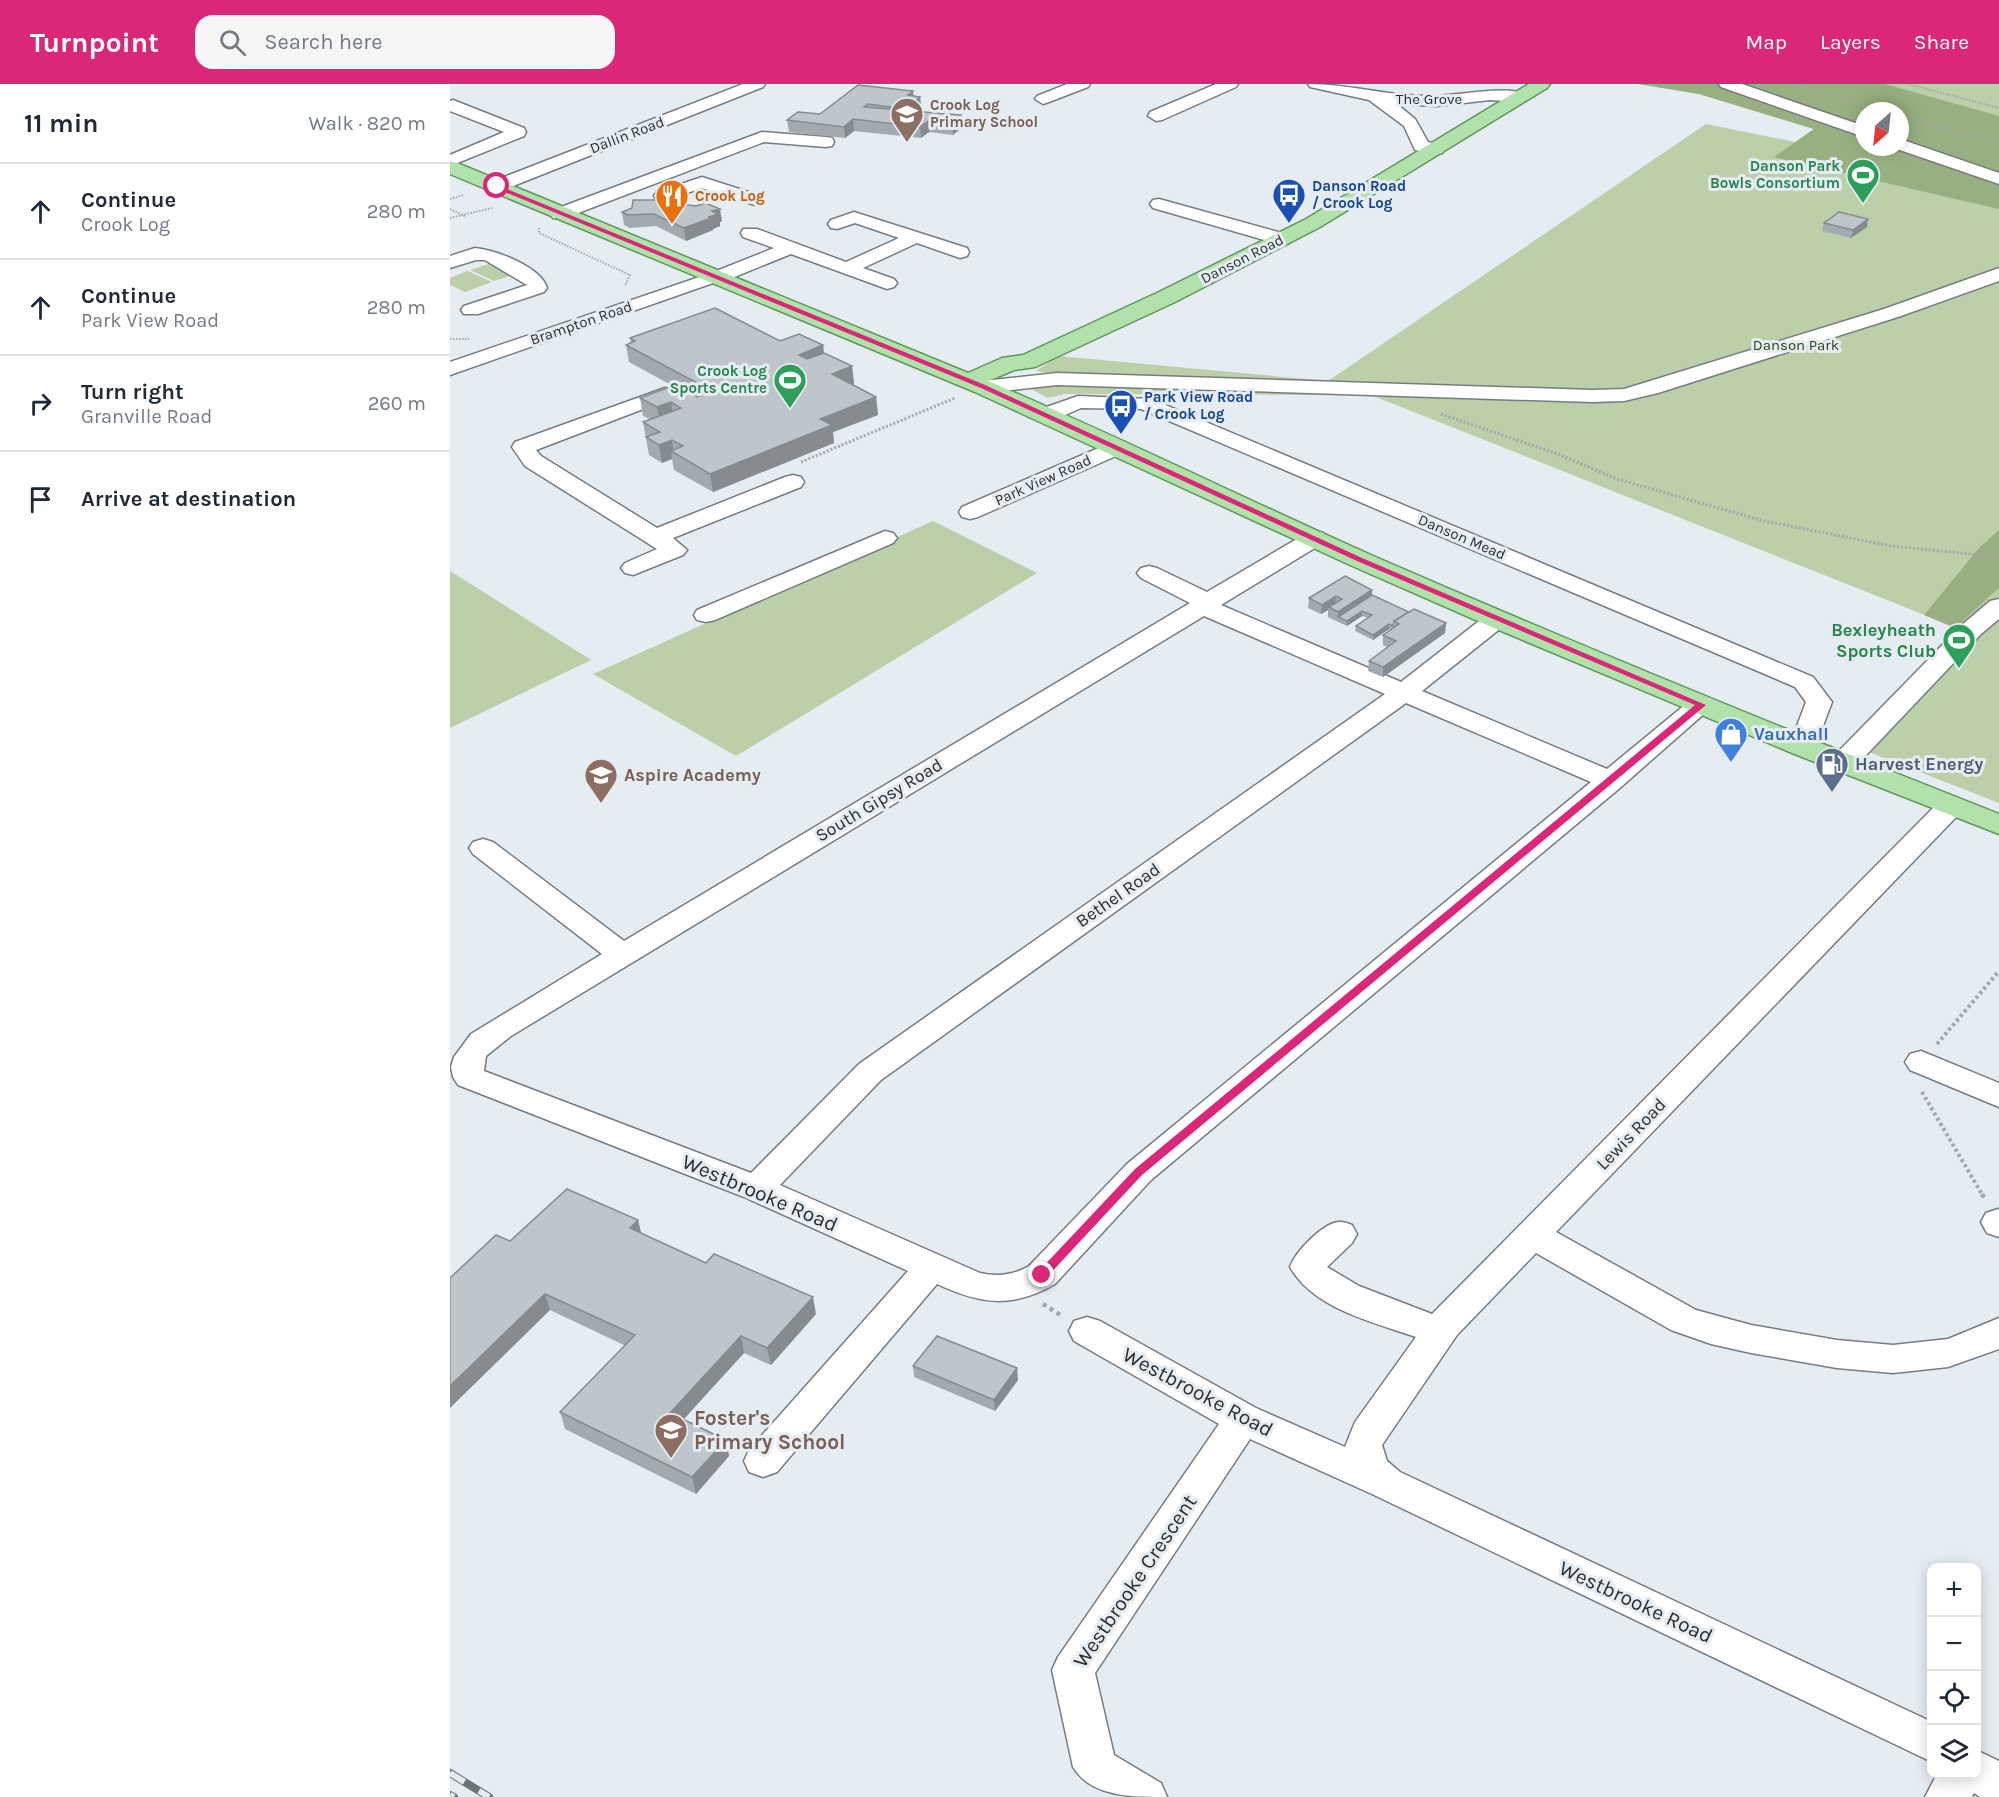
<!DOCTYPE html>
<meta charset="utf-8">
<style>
:root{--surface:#fff;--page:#f6f6f7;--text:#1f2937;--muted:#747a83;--line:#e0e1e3;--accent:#db2777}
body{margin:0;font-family:Karla,sans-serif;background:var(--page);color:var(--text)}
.controls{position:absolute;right:18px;bottom:18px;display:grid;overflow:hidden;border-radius:12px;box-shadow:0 3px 15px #0003}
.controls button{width:54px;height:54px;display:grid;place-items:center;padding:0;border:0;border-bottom:2px solid var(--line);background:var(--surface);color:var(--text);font:30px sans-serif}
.compass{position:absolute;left:1405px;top:18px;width:54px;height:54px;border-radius:50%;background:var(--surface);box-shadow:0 3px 15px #0003;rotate:207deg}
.stop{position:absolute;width:18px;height:18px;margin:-14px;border:4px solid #db2777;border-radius:50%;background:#fff}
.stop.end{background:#db2777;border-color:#fff;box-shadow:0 2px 6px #0008}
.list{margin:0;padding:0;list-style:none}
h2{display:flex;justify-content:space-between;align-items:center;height:78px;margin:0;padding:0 24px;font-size:26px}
h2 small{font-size:20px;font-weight:400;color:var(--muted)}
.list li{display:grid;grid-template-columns:39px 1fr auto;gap:18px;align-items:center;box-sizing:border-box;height:96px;padding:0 24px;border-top:2px solid var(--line)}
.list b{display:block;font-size:22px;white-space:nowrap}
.list p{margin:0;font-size:20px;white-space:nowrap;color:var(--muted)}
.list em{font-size:20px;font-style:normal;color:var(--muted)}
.icon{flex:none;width:33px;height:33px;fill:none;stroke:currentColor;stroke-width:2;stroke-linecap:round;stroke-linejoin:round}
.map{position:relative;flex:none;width:1549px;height:1713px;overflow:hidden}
header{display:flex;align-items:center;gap:36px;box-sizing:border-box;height:84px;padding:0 30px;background:var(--accent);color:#fff}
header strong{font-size:28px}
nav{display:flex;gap:33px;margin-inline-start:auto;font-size:21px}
.search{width:420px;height:54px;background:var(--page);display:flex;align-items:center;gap:15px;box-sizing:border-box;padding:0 21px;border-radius:18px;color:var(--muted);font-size:22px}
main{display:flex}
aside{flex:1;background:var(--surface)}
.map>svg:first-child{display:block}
</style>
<header>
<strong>Turnpoint</strong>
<div class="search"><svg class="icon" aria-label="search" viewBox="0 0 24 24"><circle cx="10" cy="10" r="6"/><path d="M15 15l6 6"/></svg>Search here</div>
<nav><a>Map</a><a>Layers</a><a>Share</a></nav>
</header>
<main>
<aside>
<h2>11 min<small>Walk · 820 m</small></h2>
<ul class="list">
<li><svg class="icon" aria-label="ahead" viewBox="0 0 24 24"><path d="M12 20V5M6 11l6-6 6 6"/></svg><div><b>Continue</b><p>Crook Log</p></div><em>280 m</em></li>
<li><svg class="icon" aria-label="ahead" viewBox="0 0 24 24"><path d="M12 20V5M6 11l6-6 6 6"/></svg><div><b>Continue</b><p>Park View Road</p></div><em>280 m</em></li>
<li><svg class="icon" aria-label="right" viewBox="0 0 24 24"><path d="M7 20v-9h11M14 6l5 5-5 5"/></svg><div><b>Turn right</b><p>Granville Road</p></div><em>260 m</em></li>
<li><svg class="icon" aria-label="arrive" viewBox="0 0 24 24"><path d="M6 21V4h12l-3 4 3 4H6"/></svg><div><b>Arrive at destination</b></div></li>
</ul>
</aside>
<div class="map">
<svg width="1549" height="1713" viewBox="0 0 1549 1713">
<rect width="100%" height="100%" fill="#e5ecf2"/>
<g fill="#bbcfa8" fill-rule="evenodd">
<path d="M1188,0H1549V719L1401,661L1505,543L921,311L615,310L598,314L581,305L591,301L597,289L586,287L608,272L878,297L1256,40L1345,58L1364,45L1249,10ZM1414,27H1450V63H1414Z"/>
<polygon points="42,179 65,190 44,197 20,186"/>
<polygon points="17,187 18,187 42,198 15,208 0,201 0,194"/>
<polygon points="483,437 587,489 286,672 143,590"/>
<polygon points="0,487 141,576 0,644"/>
</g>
<g fill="#98b081" fill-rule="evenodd">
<path d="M1188,0H1435L1549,32V125L1324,73L1364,45L1249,10ZM1414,27H1450V63H1414Z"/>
<polygon points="1549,446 1549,504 1505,544 1474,531 1529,464"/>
</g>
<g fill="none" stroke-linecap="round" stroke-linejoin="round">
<defs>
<g id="minor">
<polygon points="293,0 315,0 313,3 53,106 41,106 38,102 41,98"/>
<polygon points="617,0 640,0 638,3 599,18 593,20 585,15 587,12"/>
<polygon points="766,0 788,0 786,3 712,36 706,37 698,32 700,28"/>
<path d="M858,0C905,0 950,16 997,11C1015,10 1067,0 1079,13L1071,18L1040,16L987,22L947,20L965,35L978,58L992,61L995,65L992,69L986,70L965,66L954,42L919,16L860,3Z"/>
<polygon points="1269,0 1292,0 1414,42 1414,53 1271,3"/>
<polygon points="3,16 74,44 76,48 74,52 0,82 0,71 54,48 0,27 0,17"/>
<polygon points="312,48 376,53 382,54 384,58 382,62 376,63 314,58 115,134 103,134 100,130 103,126"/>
<polygon points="1450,55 1549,89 1549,100 1444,64 1450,63"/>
<polygon points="252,93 311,112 314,116 311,120 305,121 252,104 213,117 207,116 204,112 207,108"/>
<polygon points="709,115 839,151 841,155 839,159 832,161 703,124 700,120 703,116"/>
<polygon points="404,128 517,164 519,168 517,172 510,174 467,159 413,184 444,195 447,199 444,203 437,205 341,170 272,198 263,199 0,291 0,278 264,188 324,164 293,153 291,149 293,145 307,145 396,178 449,154 405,139 387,145 381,144 378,140 381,136"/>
<path d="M25,164C46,166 91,183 97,204L94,208L28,230H14L11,226L14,222L77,201L35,176H26L0,184V172Z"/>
<polygon points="1549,184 1549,197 1448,233 1208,309 1174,317 1142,318 607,301 533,309 526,307 523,303 526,299 533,297 607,289 1142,306 1174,305 1434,225"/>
<polygon points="215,304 222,306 226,310 222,314 86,366 91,372 207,444 335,393 343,391 351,393 354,398 351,403 223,454 237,466 233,471 183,491 175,489 171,484 175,479 207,465 75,382 62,363 65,358"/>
<polygon points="628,312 701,315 1363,593 1382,618 1365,663 1361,669 1352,671 1343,669 1339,663 1356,618 1345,603 691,325 631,324 604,336 596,337 588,336 585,331 588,326"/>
<polygon points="667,356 675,358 678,363 675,368 528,433 520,435 512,433 509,428 512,423"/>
<polygon points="435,447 443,449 447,454 443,459 265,536 256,538 247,536 244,531 247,526"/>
<path d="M865,447L873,449L877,454L873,459L771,521L951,598L1038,530L1047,528L1056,530L1059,535L1056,540L972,607L1157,685L1242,615L1251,613L1260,615L1264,621L1171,703L701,1096L605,1200C562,1225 530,1220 487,1200L327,1388L313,1393L299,1388L294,1377L299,1366L458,1187L294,1113L8,1001L3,993L1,983L4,973L21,950L152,870L23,770L19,764L23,758L33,755L43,758L174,857L740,519L691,494L687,489L691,484L699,482L707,484L757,508L857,449ZM754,532L935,610L409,980L301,1089L34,987L36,972L61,952ZM956,619L1141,698L677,1080L579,1182C564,1191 548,1193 530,1189L330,1101L431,996Z"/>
<polygon points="1549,515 1549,535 1531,550 1403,685 1393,687 1383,685 1379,679 1383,673 1513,540 1540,517"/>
<path d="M1501,714L1511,716L1515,722L1511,728L1106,1148L1246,1226L1301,1241L1387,1256L1443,1261L1498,1255L1549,1234V1265L1498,1283L1443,1289L1387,1284L1301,1269L1261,1260L1221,1246L1086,1169L1007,1251L932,1361L937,1377L950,1388L1482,1638V1678L922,1410L800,1355L645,1589L664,1671L711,1699L717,1713C681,1713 641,1713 623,1683L602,1586L608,1573L769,1340L624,1257L619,1247L624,1237L637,1233L650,1237L806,1324L895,1363L905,1338L966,1253C923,1238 864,1225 840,1183C845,1168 872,1140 888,1138C893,1137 898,1140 902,1141L907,1150L902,1159L877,1183L909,1202L982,1230L1491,716Z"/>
<polygon points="1471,967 1549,999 1549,1023 1460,986 1455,978 1460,970"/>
<polygon points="1548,1125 1549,1126 1549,1153 1537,1149 1531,1138 1536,1129"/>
<polygon points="1526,1666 1549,1677 1549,1713 1530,1713 1524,1709 1522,1713 1475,1713 1487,1690 1526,1690"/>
</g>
<path id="major" d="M1079,0H1100L1097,4L870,143L725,218L585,283L564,286L538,297C667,352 793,414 921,471C1128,561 1338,647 1549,730V750L1342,669L1037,541L900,481L525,308L0,90V77L7,79L518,289L552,274L573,271L709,208L856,135Z"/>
</defs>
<use href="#minor" stroke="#767d82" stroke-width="3"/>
<use href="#major" stroke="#60965c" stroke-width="3"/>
<g stroke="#a3a8ad" stroke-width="2" stroke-dasharray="1.5 1.5" stroke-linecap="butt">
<polyline points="1458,0 1549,24"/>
<polyline points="1349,2 1381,9 1428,27"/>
<polyline points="1450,34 1483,41 1549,61"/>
<polyline points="0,115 14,111"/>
<polyline points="0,125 15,132"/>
<polyline points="0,134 42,124"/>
<polyline points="89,144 89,149 180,191 175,202"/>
<polyline points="0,255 19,255"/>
</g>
<g stroke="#a3a8ad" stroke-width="3" stroke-dasharray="2 2" stroke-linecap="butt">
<polyline points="991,330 1105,369 1167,395 1314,437 1441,462 1549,473"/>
<polyline points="351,378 505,314"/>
</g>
<g stroke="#a3a8ad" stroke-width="4" stroke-dasharray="3 3" stroke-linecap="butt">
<polyline points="1487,960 1549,887"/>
<polyline points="1472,1008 1533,1112"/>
</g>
<g stroke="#a3a8ad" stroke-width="4.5" stroke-dasharray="4 4" stroke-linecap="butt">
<polyline points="1532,1110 1535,1116"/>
<polyline points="593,1220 612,1232"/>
</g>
<use href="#minor" fill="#fff" fill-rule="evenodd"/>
<use href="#major" fill="#b1e2ab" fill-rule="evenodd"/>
<defs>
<g id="rail">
<polyline points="0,1689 39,1713"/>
<polyline points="0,1711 4,1713"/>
</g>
</defs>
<use href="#rail" stroke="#6e7376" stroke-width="8"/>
<use href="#rail" stroke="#e5ecf2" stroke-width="6" stroke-dasharray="17" stroke-linecap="butt"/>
</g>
<g fill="#a3aaaf">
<polygon points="408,1 470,13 471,24 467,28 512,43 503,51 479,48 471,54 404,47 395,54 339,48 337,36 370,30"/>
<polygon points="228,121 272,137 270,138 270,142 263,145 263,146 236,157 206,142 180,144 174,141 172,128"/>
<polygon points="1374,139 1417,143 1401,154 1372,147"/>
<polygon points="180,254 330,257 373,261 374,269 402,282 404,300 402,301 426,313 428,331 383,348 384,359 263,408 224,386 222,375 212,379 199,371 193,338 200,335 193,332 190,314 223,302 179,278 176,261 181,259"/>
<polygon points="922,506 922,511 959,528 996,539 995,549 933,593 918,587 919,577 937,563 933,561 933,551 941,546 939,545 923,556 905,547 906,542 918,534 912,532 897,542 878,533 878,526 871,530 858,524 859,514"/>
<polygon points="188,1136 191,1149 366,1230 321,1281 294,1269 233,1335 276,1356 279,1372 246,1410 115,1345 110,1328 176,1262 100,1226 60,1157"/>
<polygon points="463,1282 568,1296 545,1327 464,1293"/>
</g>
<g fill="#858b8e">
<polygon points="463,7 464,18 470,13 471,24 457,36 456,25 458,11"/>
<polygon points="511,31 512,43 503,51 502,39"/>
<polygon points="403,35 404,47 395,54 394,43"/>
<polygon points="478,37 479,48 471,54 470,43"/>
<polygon points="227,115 229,128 216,119"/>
<polygon points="270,125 272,137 270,138 270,142 263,145 263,146 236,157 234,144 262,127"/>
<polygon points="1418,135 1417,143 1401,154 1403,146"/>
<polygon points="373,261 375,279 351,288 349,271"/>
<polygon points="402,282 404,300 384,308 382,290"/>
<polygon points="251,307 254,325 243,310"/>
<polygon points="426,313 428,331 383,348 384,359 263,408 260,390 370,335"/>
<polygon points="221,318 224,336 210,341 207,323"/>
<polygon points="222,356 224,370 221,367 222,375 212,379 209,361"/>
<polygon points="922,506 922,516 888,533 888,528"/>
<polygon points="886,512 885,522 879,523 878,526 871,530 872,521"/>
<polygon points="912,527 912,532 897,542 897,537"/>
<polygon points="996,539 995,549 933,593 933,583"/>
<polygon points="939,540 939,545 923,556 923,551"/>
<polygon points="188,1136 192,1153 180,1144"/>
<polygon points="95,1210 100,1226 0,1324 0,1302"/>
<polygon points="363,1213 366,1230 321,1281 317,1264"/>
<polygon points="291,1252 294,1269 224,1346 220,1329"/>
<polygon points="567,1284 568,1296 545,1327 544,1316"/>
<polygon points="276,1356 279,1372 246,1410 242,1393"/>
</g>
<g fill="#bec6cb" stroke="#858b8e" stroke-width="1.5">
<polygon points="408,1 463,7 458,11 470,13 456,25 418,20 414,23 511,31 502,39 478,37 470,43 403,35 394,43 337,36 348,28 370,30"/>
<polygon points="219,112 227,115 216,119 223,122 230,120 246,122 256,119 270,125 262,127 268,130 259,133 261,134 234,144 204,130 178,131 172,128 182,124 183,116 205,116"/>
<polygon points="1389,128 1418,135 1403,146 1374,139"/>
<polygon points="265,224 330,257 349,250 373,261 349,271 357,275 374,269 402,282 382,290 426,313 370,335 382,341 260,390 221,367 233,362 222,356 209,361 196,353 210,348 193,338 231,324 221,318 207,323 190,314 233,298 251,307 243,310 247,313 262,307 176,261 185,257 180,254"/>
<polygon points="895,492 922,506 888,528 879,523 892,515 886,512 872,521 859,514"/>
<polygon points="922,511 959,528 944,537 943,542 939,540 923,551 906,542 922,531 912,527 897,537 888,533"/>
<polygon points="964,525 996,539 933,583 919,577 946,557 933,551 949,540 944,537"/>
<polygon points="117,1105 188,1136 180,1144 256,1179 264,1170 363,1213 317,1264 291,1252 220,1329 276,1356 242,1393 110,1328 185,1251 95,1210 0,1302 0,1194 46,1151 60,1157"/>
<polygon points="487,1252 567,1284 544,1316 463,1282"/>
</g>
<polygon fill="#db2777" points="47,101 535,301 912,474 1256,621 692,1091 596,1194 588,1194 588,1188 685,1085 1245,621 907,477 531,304 45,104"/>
<defs>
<symbol id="school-pin" viewBox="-11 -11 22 30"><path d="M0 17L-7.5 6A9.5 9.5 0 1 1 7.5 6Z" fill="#8d6e63" stroke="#e5ecf2"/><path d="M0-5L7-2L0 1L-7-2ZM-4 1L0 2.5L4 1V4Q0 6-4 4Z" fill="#fff"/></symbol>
<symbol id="stadium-pin" viewBox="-11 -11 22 30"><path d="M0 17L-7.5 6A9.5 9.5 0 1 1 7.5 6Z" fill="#2e9e5b" stroke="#e5ecf2"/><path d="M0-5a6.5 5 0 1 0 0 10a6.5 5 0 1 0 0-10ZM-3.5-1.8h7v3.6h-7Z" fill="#fff"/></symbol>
<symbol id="bus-pin" viewBox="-11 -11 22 30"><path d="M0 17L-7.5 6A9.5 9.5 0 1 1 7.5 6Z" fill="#1a4fb4" stroke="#e5ecf2"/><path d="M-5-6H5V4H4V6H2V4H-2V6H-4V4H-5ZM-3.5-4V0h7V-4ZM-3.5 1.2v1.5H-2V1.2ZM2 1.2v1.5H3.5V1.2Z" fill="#fff"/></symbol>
<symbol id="restaurant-pin" viewBox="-11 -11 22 30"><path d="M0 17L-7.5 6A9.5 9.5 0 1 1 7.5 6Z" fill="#e8710a" stroke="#e5ecf2"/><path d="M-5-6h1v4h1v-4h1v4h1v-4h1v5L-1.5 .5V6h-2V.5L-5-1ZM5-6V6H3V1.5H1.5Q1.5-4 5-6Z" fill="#fff"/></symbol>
<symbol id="shop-pin" viewBox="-11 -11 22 30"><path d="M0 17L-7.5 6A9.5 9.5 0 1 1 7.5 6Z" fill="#3f7fe0" stroke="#e5ecf2"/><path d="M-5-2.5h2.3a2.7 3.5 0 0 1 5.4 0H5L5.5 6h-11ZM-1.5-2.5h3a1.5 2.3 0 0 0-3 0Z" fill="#fff"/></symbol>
<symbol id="fuel-pin" viewBox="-11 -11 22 30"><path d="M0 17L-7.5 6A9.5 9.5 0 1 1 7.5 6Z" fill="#5c6f8a" stroke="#e5ecf2"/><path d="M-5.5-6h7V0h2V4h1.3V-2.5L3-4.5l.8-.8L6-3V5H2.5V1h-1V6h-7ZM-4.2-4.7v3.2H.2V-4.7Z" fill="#fff"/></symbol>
</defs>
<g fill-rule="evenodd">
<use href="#school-pin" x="438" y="11" width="38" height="52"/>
<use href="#stadium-pin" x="1394" y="72" width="38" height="52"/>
<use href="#bus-pin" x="820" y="92" width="38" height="52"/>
<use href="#restaurant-pin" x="203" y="93" width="38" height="52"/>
<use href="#stadium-pin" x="321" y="277" width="38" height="52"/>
<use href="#bus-pin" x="652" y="303" width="38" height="52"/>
<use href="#stadium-pin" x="1490" y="537" width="38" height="52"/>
<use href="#shop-pin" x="1262" y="631" width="38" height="52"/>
<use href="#fuel-pin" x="1363" y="661" width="38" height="52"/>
<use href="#school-pin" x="132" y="672" width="38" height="52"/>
<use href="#school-pin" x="202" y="1327" width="38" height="52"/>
</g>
<g text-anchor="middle" stroke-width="6" stroke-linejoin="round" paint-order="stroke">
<g font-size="15" fill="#2b2e30" stroke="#e5ecf2">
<text x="979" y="20">The Grove</text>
<text transform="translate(177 51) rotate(-21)" y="5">Dallin Road</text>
<text transform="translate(792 175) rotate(-27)" y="5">Danson Road</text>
<text transform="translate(131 239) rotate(-19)" y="5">Brampton Road</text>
<text transform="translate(593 396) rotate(-24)" y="5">Park View Road</text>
<text transform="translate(1012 453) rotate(23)" y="5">Danson Mead</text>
</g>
<g font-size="15" font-weight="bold" fill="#785e54" stroke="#e5ecf2" text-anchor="start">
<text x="480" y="26">Crook Log<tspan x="480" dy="17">Primary School</tspan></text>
</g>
<g font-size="15" font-weight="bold" fill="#27864d" stroke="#e5ecf2" text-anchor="end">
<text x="1390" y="87">Danson Park<tspan x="1390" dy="17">Bowls Consortium</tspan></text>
<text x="317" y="292">Crook Log<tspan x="317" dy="17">Sports Centre</tspan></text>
</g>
<g font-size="15" font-weight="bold" fill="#164399" stroke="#e5ecf2" text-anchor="start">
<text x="862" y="107">Danson Road<tspan x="862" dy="17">/ Crook Log</tspan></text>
<text x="694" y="318">Park View Road<tspan x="694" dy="17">/ Crook Log</tspan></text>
</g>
<g font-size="15" font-weight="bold" fill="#c56008" stroke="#e5ecf2" text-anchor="start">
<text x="245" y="117">Crook Log</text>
</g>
<g font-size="15" fill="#2e4412" stroke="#e5ecf2">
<text x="1346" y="266">Danson Park</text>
</g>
<g font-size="18" font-weight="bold" fill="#27864d" stroke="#e5ecf2" text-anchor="end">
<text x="1486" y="552">Bexleyheath<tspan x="1486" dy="21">Sports Club</tspan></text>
</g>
<g font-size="18" font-weight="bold" fill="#366cbe" stroke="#e5ecf2" text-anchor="start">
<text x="1304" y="656">Vauxhall</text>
</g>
<g font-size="18" font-weight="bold" fill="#4e5e75" stroke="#e5ecf2" text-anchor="start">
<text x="1405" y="686">Harvest Energy</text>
</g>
<g font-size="18" font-weight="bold" fill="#785e54" stroke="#e5ecf2" text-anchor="start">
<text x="174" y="697">Aspire Academy</text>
</g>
<g font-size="18" fill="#2b2e30" stroke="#e5ecf2">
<text transform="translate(429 716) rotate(-31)" y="6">South Gipsy Road</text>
<text transform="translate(668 811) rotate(-35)" y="6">Bethel Road</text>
<text transform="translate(1181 1050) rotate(-46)" y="6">Lewis Road</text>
</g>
<g font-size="21" fill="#2b2e30" stroke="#e5ecf2">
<text transform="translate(310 1109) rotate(23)" y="7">Westbrooke Road</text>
<text transform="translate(748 1308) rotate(28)" y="7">Westbrooke Road</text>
<text transform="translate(685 1497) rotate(-56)" y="7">Westbrooke Crescent</text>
<text transform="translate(1186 1518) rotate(25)" y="7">Westbrooke Road</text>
</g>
<g font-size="21" font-weight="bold" fill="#785e54" stroke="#e5ecf2" text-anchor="start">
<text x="244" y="1341">Foster's<tspan x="244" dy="24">Primary School</tspan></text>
</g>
</g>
</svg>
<div class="controls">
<button>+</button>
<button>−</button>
<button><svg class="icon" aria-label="locate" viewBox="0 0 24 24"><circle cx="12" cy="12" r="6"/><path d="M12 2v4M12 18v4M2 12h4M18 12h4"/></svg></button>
<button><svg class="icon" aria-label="layers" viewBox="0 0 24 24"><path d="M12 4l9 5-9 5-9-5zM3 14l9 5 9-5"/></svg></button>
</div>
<svg class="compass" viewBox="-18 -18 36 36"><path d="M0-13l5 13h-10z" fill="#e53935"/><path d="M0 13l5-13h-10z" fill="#747a83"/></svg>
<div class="stop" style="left:47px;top:102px"></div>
<div class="stop end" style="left:592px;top:1191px"></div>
</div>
</main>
